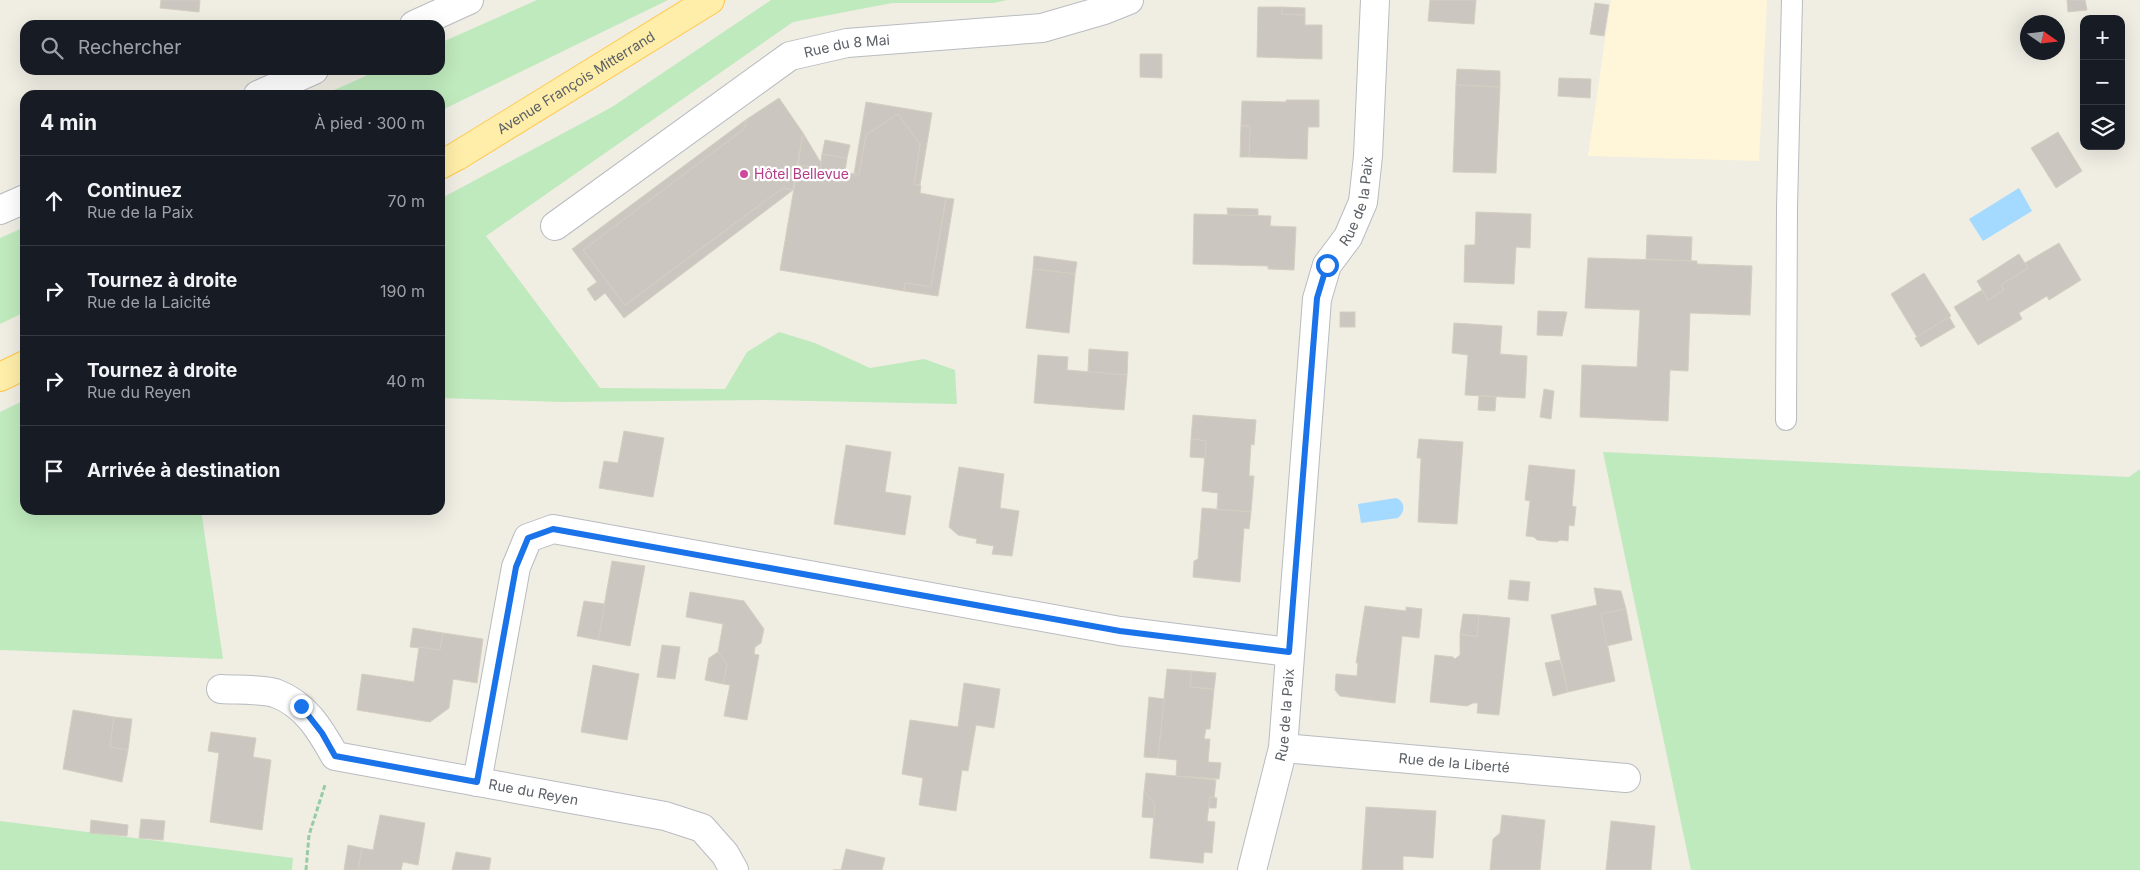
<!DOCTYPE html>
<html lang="fr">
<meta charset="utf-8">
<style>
:root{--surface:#171b24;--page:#242831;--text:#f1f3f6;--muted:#9ea1a6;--line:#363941}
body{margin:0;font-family:Inter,sans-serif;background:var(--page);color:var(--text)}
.controls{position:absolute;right:15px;top:15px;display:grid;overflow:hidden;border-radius:10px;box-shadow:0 5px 20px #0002}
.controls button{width:45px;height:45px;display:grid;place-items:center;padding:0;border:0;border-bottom:1px solid var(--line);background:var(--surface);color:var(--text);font:25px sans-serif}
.compass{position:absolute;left:2020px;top:15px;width:45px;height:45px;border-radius:50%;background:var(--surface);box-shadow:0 5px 20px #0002;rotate:104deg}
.stop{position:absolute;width:15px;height:15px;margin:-11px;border:4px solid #1a73e8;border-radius:50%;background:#fff}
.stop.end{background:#1a73e8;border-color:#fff;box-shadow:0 1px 5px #0008}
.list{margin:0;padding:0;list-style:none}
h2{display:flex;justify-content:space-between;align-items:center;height:65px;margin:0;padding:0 20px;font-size:21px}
h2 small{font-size:16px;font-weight:400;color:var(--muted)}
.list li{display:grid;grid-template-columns:32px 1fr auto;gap:15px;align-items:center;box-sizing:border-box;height:90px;padding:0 20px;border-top:1px solid var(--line)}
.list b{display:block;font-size:19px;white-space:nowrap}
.list p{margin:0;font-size:16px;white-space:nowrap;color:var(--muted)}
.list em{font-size:16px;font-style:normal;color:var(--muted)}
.icon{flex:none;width:28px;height:28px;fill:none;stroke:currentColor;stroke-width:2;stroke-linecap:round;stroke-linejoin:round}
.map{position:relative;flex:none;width:2140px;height:870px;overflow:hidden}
.search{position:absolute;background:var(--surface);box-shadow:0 5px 20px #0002;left:20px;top:20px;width:425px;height:55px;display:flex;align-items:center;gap:12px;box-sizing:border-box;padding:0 18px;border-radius:15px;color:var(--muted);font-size:19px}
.panel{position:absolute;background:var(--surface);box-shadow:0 5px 20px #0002;left:20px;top:90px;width:425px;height:425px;border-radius:15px}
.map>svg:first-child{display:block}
</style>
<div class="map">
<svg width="2140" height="870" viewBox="0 0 2140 870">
<rect width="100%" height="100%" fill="#f0ede3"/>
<polygon fill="#fff5d9" points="1611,0 1767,0 1759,161 1588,156"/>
<g fill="#bfeabd">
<polygon points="537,0 668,0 440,111 440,95 323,95 379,70 440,70 440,43"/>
<polygon points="771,0 1007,0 994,3 892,3 793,22 486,236 600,388 725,389 747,352 779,332 815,343 870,368 924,359 955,370 957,404 765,400 561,402 440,398 440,199 612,107"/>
<polygon points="25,227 25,312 0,324 0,238"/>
<polygon points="25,400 25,510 201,510 223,659 0,650 0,412"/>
<polygon points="1603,452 2129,477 2140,469 2140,870 1691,870"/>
<polygon points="0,821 293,858 292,870 0,870"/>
</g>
<g fill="#a4daff">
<polygon points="2019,188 2032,211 1983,241 1969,219"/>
<path d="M1396,498C1406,502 1405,512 1398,518L1361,523L1358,504Z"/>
</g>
<g fill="#cbc7c0" stroke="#d5cec1">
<polygon points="161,0 200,0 199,12 160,8"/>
<polygon points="1430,0 1476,0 1474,24 1428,21"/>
<polygon points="2067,0 2085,0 2087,10 2068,12"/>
<polygon points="1595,3 1609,5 1604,36 1590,34"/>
<polygon points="1258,7 1282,7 1282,14 1305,15 1305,25 1322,25 1322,59 1257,57"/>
<polygon points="1282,7 1305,8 1305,15 1282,14"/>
<polygon points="1140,54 1162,54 1162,78 1140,77"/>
<polygon points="1457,69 1500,71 1500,87 1456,85"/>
<polygon points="1559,78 1591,79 1590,98 1558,96"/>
<polygon points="1456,85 1500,87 1496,173 1453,172"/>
<polygon points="779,98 803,133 793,190 783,188 625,305 583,250 744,129 747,119"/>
<polygon points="1286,100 1319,100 1319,127 1308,127 1307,159 1249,157 1250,126 1241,126 1242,101 1286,102"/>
<polygon points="866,102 932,113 920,185 914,184 920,144 898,114 866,135 859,175 854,174"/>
<polygon points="898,114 920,144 914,184 921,186 920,193 946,198 931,287 905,283 904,291 780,270 798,165 820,168 822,154 847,158 845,172 859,175 866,135"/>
<polygon points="747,119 744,129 583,250 625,305 783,188 793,190 624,318 605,293 595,301 587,289 597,282 572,249"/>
<polygon points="1241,126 1250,126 1249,157 1240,157"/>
<polygon points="2058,132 2082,171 2056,188 2031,148"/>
<polygon points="803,133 821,163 820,168 798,165"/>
<polygon points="825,140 850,145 847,158 822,154"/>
<polygon points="946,198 954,199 938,296 904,291 905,283 931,287"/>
<polygon points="1227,208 1258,209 1258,216 1228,215"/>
<polygon points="1476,212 1531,214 1530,248 1516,247 1514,284 1464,282 1465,245 1475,245"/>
<polygon points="1194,214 1271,216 1270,226 1296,227 1294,270 1268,269 1268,266 1193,264"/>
<polygon points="1647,235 1692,237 1691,261 1646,259"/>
<polygon points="2059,243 2081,280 2049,300 2047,296 2019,313 2022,319 1978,345 1954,307 1982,290 1988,300 2004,290 2001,285 2028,268 2025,263"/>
<polygon points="2019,254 2028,268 2001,285 2004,290 1988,300 1977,281"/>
<polygon points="1034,256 1077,262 1075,274 1033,269"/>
<polygon points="1588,258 1697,261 1697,264 1752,266 1750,315 1690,313 1688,371 1670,370 1668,421 1580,417 1582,365 1637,367 1640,310 1585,308"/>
<polygon points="1033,269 1075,274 1069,333 1026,328"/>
<polygon points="1924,273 1951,316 1917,337 1891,294"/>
<polygon points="1538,311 1567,312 1562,336 1537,335"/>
<rect x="1340" y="312" width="15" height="15"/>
<polygon points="1949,317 1955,327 1921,347 1915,338"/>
<polygon points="1454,323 1502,326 1500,354 1527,356 1525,398 1465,395 1468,355 1452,353"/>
<polygon points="1089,349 1128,352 1127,375 1088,372"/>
<polygon points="1038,355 1068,357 1067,370 1127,375 1124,410 1034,403"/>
<polygon points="1544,389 1554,391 1551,419 1540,417"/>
<polygon points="1479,396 1496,397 1495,411 1478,410"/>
<polygon points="1193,415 1256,420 1254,445 1251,444 1249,476 1254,476 1251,512 1217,509 1218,493 1202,491 1206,441 1191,439"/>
<polygon points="624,431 664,438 653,497 599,488 604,461 618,463"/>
<polygon points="1191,439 1206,441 1205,458 1190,457"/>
<polygon points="1419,439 1463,442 1457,524 1418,522 1421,458 1417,458"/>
<polygon points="846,445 891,452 885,492 911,496 905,535 834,524"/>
<polygon points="1529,465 1575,470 1572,506 1576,507 1574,526 1569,525 1568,541 1560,540 1557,542 1537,540 1534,537 1526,536 1530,501 1525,500"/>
<polygon points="959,467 1004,474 1000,508 1019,511 1012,556 992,554 994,546 976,543 977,539 958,535 949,527"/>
<polygon points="1202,508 1251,512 1249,529 1244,528 1240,582 1193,577 1194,561 1198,559"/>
<polygon points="612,561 645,566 630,646 598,640"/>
<polygon points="1510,580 1530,582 1528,601 1508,599"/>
<polygon points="1594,588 1621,591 1626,609 1601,614 1615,681 1568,692 1551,615 1597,605"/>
<polygon points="690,592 744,601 764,629 761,643 755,647 754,654 759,655 747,720 724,716 730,685 723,684 727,664 718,652 723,624 686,617"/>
<polygon points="584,601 605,604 598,640 577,636"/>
<polygon points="1365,606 1406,611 1406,607 1422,609 1419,638 1402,636 1395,703 1340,696 1335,690 1336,674 1357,676 1358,663 1356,663"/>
<polygon points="1626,609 1632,640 1607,646 1601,614"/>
<polygon points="1463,614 1479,615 1477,637 1460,634"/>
<polygon points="1479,615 1510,618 1499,715 1477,713 1478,703 1473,703 1467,706 1430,702 1435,655 1453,657 1455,659 1460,655 1460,634 1477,637"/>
<polygon points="413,628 443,633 440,650 410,647"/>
<polygon points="443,633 483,639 477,683 453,679 449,708 430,722 357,710 362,674 414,682 419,647 440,650"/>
<polygon points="662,645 680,647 675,679 657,677"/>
<polygon points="718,652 727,664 723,684 705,680 709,658"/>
<polygon points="1560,660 1568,692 1553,696 1545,663"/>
<polygon points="593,665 639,674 627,740 581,732"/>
<polygon points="1167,669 1192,671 1190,687 1214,689 1210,729 1206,729 1204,739 1210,739 1208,762 1221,763 1219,779 1176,776 1177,760 1158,758"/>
<polygon points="1192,671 1216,673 1214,689 1190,687"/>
<polygon points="964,683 1000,689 994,728 976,725 968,771 962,770 956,811 919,805 923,778 902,774 910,720 958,727"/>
<polygon points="1149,697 1164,699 1158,758 1144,757"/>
<polygon points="73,710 114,717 110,747 128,750 122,782 63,769"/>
<polygon points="114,717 132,719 128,750 110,747"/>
<polygon points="211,732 256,738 253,757 271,760 262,830 210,822 219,753 208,751"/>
<polygon points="1146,773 1216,780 1214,798 1210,797 1207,821 1215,822 1212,853 1204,852 1203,863 1150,858 1155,805 1144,791"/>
<polygon points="1144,791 1155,805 1154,818 1142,817"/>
<polygon points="1210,797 1217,798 1216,808 1209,808"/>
<polygon points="1366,807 1436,811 1433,858 1403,856 1403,870 1362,870"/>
<polygon points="380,815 425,823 418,865 403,862 401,870 358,870 362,848 373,850"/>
<polygon points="1502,815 1545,820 1540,870 1490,870 1493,839 1500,833"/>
<polygon points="141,819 165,821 163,840 139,838"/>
<polygon points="91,820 128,825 127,836 90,833"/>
<polygon points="1611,821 1655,826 1651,870 1606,870"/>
<polygon points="348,845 362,848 358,870 344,870"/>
<polygon points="846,849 885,858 882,870 833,870 841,870"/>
<polygon points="456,852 491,858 489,870 452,870"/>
</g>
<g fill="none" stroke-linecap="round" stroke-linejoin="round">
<defs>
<polyline id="service" points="1786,420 1787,208 1792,0"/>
<g id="minor">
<polyline points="414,25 469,0"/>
<polyline points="258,95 314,70"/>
<polyline points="0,210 25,199"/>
<path id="s1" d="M555,226L790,56L847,43L1042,28L1104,10L1129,0"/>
<path id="s2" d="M221,689C236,690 261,689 275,693C305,704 320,729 335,756L665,816L702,828L725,854L734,870"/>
<path id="s3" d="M1283,748L1626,778"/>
<polyline points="477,782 516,567 528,538 553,529 1120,631 1289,652"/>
<path id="s4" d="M1252,870L1283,748L1317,299L1327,265L1348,237L1363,202L1368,156L1375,0"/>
</g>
<g id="primary">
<path id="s5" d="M440,165L457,156L710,0"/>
<polyline points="0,377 25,365"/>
</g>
</defs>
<use href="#service" stroke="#b8bcc1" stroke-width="22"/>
<use href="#minor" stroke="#b8bcc1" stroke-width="30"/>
<use href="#primary" stroke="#ffc84d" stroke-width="30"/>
<polyline stroke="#95cca3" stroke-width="3" stroke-dasharray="5 2.5" stroke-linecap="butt" points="306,870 309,835 325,785"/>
<use href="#service" stroke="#fff" stroke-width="20"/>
<use href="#minor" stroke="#fff" stroke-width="28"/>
<use href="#primary" stroke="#ffeea9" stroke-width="28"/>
</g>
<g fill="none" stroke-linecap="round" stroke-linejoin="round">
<polyline stroke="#1a73e8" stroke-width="6" points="301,706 322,733 335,756 477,782 516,567 528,538 553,529 1120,631 1289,652 1317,298 1327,265"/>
</g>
<circle fill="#d1479c" stroke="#fff" stroke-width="2" cx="744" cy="174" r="5"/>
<g text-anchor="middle" stroke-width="4.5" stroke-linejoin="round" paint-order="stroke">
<g font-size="14" fill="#5b6066" stroke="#fff">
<text dy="5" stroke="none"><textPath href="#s1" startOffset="348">Rue du 8 Mai</textPath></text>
<text dy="5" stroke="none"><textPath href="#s5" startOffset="159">Avenue François Mitterrand</textPath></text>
<text dy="5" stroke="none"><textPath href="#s4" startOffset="684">Rue de la Paix</textPath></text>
<text dy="5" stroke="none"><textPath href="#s4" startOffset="159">Rue de la Paix</textPath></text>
<text dy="5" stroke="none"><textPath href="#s3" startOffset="172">Rue de la Liberté</textPath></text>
<text dy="5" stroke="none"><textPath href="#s2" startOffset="345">Rue du Reyen</textPath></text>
</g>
<g font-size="14" fill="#b23c85" stroke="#fff" text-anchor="start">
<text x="754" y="179">Hôtel Bellevue</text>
</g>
</g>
</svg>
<div class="controls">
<button>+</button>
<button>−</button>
<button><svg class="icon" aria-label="layers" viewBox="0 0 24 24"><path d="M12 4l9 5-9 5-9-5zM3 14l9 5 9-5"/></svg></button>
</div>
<svg class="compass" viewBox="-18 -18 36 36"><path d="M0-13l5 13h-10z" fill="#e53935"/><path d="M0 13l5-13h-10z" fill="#9ea1a6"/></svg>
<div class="stop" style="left:1327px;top:265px"></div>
<div class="stop end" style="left:301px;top:706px"></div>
<div class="search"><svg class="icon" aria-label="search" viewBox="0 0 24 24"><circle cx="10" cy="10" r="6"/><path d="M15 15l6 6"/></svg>Rechercher</div>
<section class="panel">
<h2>4 min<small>À pied · 300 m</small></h2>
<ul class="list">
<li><svg class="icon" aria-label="ahead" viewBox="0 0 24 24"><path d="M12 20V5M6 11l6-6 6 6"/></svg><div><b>Continuez</b><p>Rue de la Paix</p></div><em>70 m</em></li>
<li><svg class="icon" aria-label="right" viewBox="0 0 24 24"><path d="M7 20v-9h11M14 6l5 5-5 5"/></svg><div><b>Tournez à droite</b><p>Rue de la Laicité</p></div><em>190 m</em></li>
<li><svg class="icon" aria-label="right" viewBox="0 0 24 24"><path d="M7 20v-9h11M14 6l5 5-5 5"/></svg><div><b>Tournez à droite</b><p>Rue du Reyen</p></div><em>40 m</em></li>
<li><svg class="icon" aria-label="arrive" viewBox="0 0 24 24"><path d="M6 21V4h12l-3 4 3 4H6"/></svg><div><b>Arrivée à destination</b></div></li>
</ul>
</section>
</div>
